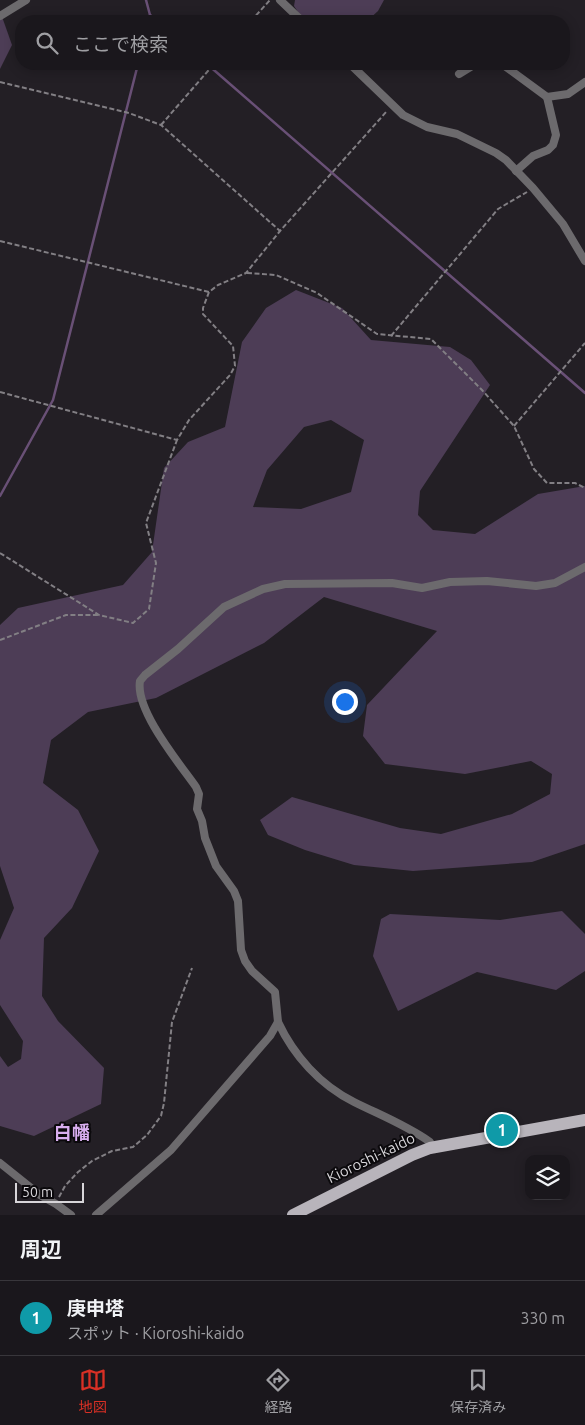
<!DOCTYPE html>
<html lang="ja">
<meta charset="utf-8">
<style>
:root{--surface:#1a171c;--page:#232025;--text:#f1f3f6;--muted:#9f9fa3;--line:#38363b;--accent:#d93025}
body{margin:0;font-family:Ubuntu,"Noto Sans JP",sans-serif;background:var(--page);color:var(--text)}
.controls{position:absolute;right:15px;bottom:15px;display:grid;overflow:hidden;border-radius:10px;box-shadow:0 2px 12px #0003}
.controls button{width:45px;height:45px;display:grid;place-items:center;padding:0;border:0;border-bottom:1px solid var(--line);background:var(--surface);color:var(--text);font:25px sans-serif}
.scale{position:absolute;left:15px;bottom:12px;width:69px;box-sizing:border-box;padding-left:5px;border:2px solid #d7d5d9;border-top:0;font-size:14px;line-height:18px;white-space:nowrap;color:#d7d5d9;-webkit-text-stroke:4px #0b090c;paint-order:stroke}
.you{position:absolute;left:344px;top:701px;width:18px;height:18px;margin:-12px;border:4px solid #fff;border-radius:50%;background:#1a73e8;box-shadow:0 0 0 8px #1a73e833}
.badge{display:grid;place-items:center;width:32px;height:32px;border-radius:50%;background:var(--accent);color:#fff;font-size:16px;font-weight:700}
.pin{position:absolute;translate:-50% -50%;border:2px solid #fff;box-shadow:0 1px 5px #0006}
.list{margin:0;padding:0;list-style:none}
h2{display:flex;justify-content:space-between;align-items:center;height:65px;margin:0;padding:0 20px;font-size:21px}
h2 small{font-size:16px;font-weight:400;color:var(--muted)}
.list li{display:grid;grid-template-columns:32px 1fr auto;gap:15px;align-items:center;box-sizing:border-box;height:75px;padding:0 20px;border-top:1px solid var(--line)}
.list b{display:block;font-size:19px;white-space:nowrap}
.list p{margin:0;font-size:16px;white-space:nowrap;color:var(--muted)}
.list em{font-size:16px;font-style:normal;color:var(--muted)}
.icon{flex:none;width:28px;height:28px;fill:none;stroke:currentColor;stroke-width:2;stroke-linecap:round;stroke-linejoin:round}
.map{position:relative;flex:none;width:585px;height:1215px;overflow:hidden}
.search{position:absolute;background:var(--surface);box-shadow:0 2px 12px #0003;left:15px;right:15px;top:15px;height:55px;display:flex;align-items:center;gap:12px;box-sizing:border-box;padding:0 18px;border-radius:20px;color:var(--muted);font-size:19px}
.sheet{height:140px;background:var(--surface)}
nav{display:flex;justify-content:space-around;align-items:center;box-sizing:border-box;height:70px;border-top:1px solid var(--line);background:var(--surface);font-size:14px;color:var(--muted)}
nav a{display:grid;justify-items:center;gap:2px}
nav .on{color:var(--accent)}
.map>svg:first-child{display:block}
</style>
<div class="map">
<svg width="585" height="1215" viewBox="0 0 585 1215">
<rect width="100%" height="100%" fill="#231f25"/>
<g fill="#4d3d56" fill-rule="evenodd">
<polygon points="295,0 384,0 378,11 367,21 304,21 294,6"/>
<polygon points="0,11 12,45 0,69"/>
<path d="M296,290L342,308L371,340L450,347L471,360L490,385L420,491L418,515L433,530L475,534L538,494L585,486V844L532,862L413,871L354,865L305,850L268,835L260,820L292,797L400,828L441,834L512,814L550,794L552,774L531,761L465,774L385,764L363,736L367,705L437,631L324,597L264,643L156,698L88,712L51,740L43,783L78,810L99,851L72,908L44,938L42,996L58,1021L104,1068L101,1104L34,1136L0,1126V1056L8,1067L21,1059L23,1041L0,1005V940L14,908L0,866V625L18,608L123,585L152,552L164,468L188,442L225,427L242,342L266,308ZM331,420L364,440L351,492L301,509L253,507L267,470L304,427Z"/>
<polygon points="562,911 585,934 585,971 556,990 477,972 398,1011 373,956 381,919 390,914 500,920"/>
</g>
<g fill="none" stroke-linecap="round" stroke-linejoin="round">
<g stroke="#695076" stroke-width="2.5">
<polyline points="146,0 150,15 148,21"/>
<polyline points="150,15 159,21"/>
<polyline points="207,64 585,393"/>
<polyline points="0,496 53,400 138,64"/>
</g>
<g stroke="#827f84" stroke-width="2" stroke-dasharray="5 2.5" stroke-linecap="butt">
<polyline points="251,21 270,0"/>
<polyline points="0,82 129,113 161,125 280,231"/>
<polyline points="161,125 214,64"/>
<polyline points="0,241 209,292"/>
<polyline points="247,273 276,275 317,293 377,334 431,339 482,390 514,426 534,469 547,483 575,483 585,488"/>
<polyline points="391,336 498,209 527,192"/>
<polyline points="0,392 177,440 189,420 230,375 235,366 233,346 203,314 203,308 209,292 218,285 246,273 280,231 387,111"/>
<polyline points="514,426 585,343"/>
<polyline points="0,553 99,615 133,623 149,609 156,563 146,523 177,440"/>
<polyline points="0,640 66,615 99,615"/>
<polyline points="59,1197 65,1186 78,1172 92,1161 112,1151 133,1147 147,1135 161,1116 164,1103 172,1022 192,968"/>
</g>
<g stroke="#6c6a6d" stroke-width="8">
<polyline points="280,0 302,21"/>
<polyline points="0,16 26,0"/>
<polyline points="350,64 403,115 427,127 457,134 496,153 506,160 533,188 563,224 585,261"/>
<polyline points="502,64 547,97"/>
<polyline points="459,74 472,66 482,64"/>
<polyline points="516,171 533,156 548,150 553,145 556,135 547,97 568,94 585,82"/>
<path d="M278,1022C294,1056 320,1085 354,1102C380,1115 406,1125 430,1142V1148"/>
<polyline points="0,1163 40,1195 56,1204 71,1215"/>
<path d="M96,1215L171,1150L270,1036L278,1022L275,992L252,971L245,961L241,950L238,901L234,891L216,866L205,838L202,821L197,809L199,794L196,787C179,763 135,710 140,681L145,675L178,649L224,607L263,589L285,584L392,583L422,588L450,582L487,581L536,586L555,583L585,567"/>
</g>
<polyline stroke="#b8b4bb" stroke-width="12" points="293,1215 412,1155 430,1148 585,1120"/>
</g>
<g text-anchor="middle" stroke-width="4" stroke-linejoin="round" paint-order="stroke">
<g font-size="15" fill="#d7d5d9" stroke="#0b090c">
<text transform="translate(371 1158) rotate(-26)" y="5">Kioroshi-kaido</text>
</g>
<g font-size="18" font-weight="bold" fill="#d8aeef" stroke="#0b090c">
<text x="72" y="1139">白幡</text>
</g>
</g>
</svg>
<div class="controls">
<button><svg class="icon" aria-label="layers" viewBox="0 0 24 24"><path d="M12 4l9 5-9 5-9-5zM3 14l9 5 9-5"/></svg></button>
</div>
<div class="scale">50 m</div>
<div class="you"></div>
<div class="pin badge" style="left:502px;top:1130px;background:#0f9aa8">1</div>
<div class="search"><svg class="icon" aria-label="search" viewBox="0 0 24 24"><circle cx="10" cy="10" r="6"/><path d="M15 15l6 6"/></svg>ここで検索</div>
</div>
<section class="sheet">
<h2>周辺<small></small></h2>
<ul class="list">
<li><span class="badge" style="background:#0f9aa8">1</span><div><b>庚申塔</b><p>スポット · Kioroshi-kaido</p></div><em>330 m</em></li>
</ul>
</section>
<nav>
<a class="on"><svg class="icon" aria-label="map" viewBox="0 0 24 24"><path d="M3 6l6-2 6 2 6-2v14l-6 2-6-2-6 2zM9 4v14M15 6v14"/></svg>地図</a>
<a><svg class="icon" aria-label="directions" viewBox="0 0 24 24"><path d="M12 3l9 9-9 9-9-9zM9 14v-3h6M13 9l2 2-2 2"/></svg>経路</a>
<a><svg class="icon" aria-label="saved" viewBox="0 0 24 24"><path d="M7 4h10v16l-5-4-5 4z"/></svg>保存済み</a>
</nav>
